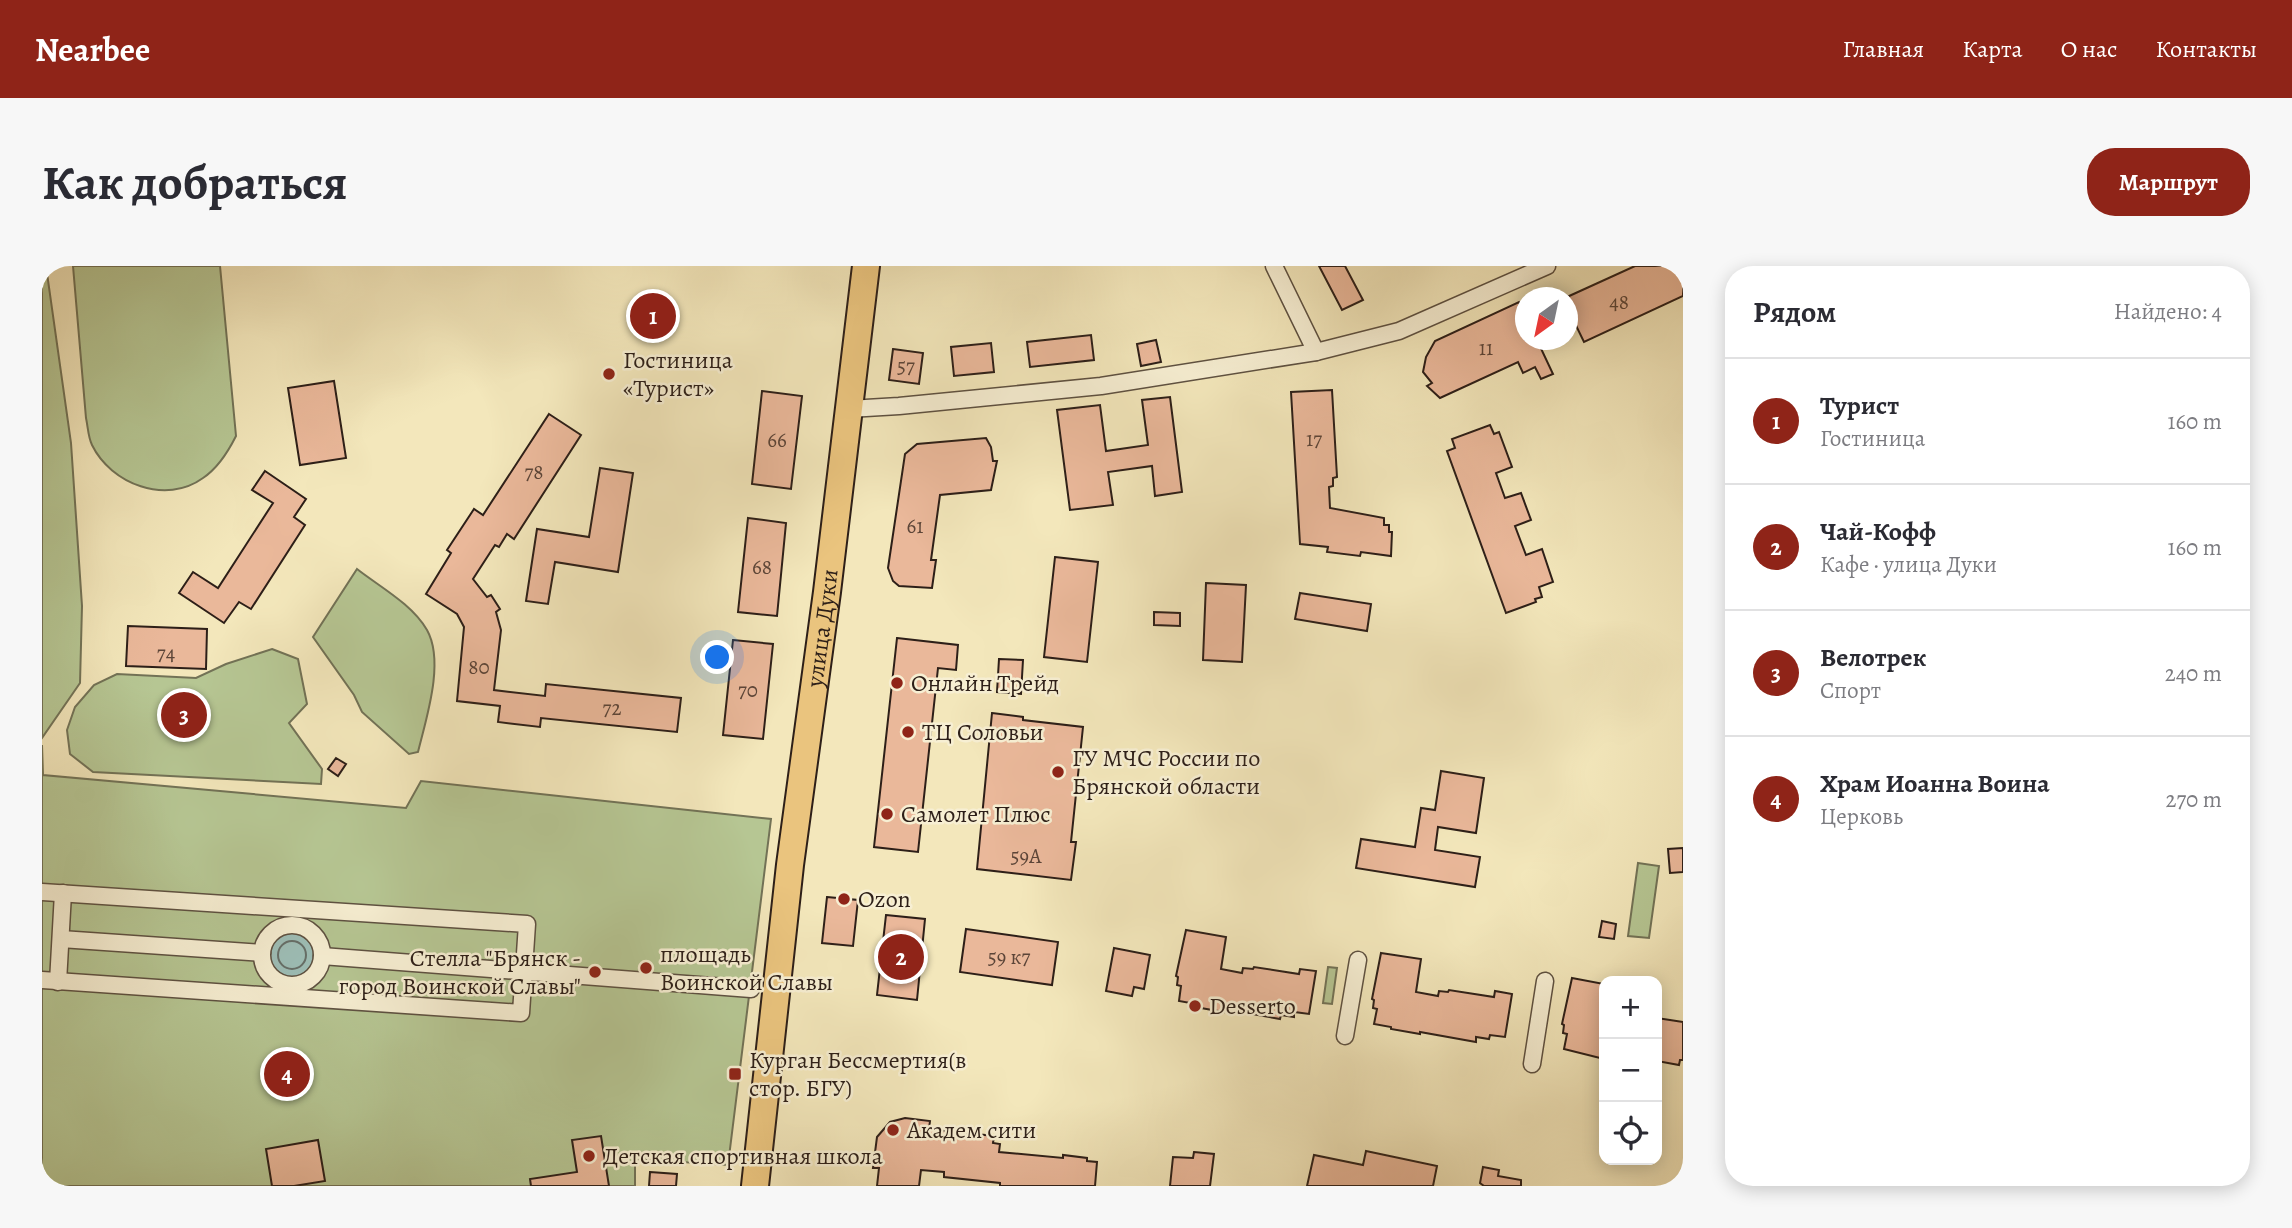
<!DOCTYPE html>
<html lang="ru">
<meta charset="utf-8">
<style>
:root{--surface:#fff;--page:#f7f7f7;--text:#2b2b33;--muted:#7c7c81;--line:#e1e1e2;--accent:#8f2418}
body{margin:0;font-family:Alegreya,serif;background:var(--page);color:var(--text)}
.controls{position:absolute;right:21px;bottom:21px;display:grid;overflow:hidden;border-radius:14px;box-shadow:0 4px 18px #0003}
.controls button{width:63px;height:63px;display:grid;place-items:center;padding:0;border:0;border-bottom:2px solid var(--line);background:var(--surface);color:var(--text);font:35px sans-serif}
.compass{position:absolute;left:1473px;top:21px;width:63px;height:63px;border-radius:50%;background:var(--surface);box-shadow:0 4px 18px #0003;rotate:213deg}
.you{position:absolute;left:676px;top:392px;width:24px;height:24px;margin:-18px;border:5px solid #fff;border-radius:50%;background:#1a73e8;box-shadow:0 0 0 10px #1a73e833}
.badge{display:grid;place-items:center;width:46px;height:46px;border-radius:50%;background:var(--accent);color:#fff;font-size:23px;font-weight:700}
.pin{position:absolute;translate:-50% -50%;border:4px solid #fff;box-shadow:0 2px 7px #0006}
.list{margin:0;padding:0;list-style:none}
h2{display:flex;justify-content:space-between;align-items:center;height:91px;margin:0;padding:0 28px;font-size:30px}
h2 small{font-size:23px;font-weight:400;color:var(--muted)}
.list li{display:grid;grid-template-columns:46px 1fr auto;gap:21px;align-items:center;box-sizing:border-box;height:126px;padding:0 28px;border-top:2px solid var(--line)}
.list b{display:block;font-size:26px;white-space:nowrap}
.list p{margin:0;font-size:23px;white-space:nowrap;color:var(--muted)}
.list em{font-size:23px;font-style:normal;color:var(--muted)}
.icon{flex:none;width:38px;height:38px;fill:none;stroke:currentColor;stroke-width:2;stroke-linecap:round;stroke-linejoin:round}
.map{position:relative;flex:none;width:1641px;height:920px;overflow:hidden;border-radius:28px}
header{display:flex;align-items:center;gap:42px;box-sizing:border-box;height:98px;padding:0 35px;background:var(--accent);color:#fff}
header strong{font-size:33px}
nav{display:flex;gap:38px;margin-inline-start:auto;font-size:24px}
.intro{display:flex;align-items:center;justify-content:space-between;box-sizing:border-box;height:168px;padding:0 42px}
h1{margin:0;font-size:49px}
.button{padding:18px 32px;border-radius:28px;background:var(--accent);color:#fff;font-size:24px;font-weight:700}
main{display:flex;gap:42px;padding:0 42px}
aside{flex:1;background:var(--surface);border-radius:28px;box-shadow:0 4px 18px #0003}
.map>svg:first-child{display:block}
</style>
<header>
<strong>Nearbee</strong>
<nav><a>Главная</a><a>Карта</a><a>О нас</a><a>Контакты</a></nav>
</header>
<div class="intro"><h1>Как добраться</h1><a class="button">Маршрут</a></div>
<main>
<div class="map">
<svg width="1641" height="920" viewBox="0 0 1641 920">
<rect width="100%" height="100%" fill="#f3e7bb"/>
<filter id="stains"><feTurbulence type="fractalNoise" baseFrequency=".00286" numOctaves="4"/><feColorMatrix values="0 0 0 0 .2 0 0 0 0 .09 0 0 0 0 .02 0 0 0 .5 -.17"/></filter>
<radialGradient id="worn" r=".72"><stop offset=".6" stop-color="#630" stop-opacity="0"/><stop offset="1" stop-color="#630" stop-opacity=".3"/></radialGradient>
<g fill="#b6c693" stroke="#727256" stroke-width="2">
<polygon points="0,0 4,0 29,177 40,340 38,417 0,472"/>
<path d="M31,0H178L194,170C186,186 176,202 161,212C124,239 69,218 50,179C46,171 46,161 44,152Z"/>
<path d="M315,303C338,321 370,338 385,364C403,396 384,453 376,486L367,488L320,446L312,429L271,371Z"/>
<polygon points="230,383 256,393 265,438 247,457 280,503 279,518 51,506 28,488 25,464 33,441 52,419 75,408 154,412 184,398"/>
<polygon points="0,479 1,509 364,542 379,515 729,553 686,899 593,893 593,920 0,920"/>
<polygon points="1596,597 1617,600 1607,672 1586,670"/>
<polygon points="1286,701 1295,702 1290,738 1281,737"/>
</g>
<circle fill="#9dbeb7" stroke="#707e77" stroke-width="2" cx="250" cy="689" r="22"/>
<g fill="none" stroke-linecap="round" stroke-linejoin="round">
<circle stroke="#656e68" stroke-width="2" cx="250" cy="689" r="14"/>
</g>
<g fill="#eab89a" stroke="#2d1f18" stroke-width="2">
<polygon points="1277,0 1303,0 1321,34 1300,44"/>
<polygon points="1593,0 1638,0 1641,6 1641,30 1542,76 1525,41 1525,31"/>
<polygon points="1477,36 1483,50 1483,74 1495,74 1511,108 1499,113 1493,101 1481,107 1476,96 1398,132 1385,120 1390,117 1381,106 1384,91 1393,75"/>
<polygon points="1049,69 1052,94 988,101 985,76"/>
<polygon points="1114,74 1119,96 1099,100 1095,78"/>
<polygon points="949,77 952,106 912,110 909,81"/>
<polygon points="851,83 881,87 877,118 847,114"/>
<polygon points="292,115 304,192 258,199 246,122"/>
<polygon points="1290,124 1295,211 1291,212 1291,220 1287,221 1288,242 1342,252 1342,259 1347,259 1347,266 1350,266 1349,290 1319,286 1318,290 1285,286 1286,281 1258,278 1249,126"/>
<polygon points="720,125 760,130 749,223 710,218"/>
<polygon points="1128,131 1140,226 1113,230 1110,200 1066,206 1071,239 1028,244 1015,144 1058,139 1064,185 1106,179 1100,134"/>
<polygon points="507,148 539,169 472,273 465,268 457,281 453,279 431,313 445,331 449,329 458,343 454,346 459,364 452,424 503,430 504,418 639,432 635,466 499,452 498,461 456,456 458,440 415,435 422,361 415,348 384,328 409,287 405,284 432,243 441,249"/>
<polygon points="1448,159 1452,168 1457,166 1470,201 1454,207 1463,232 1479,227 1489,254 1473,260 1484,289 1500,283 1511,316 1497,321 1500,331 1493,333 1494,336 1464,347 1405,185 1413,182 1410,173"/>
<polygon points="944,172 949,181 951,195 955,195 949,224 898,229 889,294 894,294 890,322 857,320 851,315 846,302 863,188 875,178"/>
<polygon points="558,202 591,207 576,306 513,296 506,338 484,335 495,263 547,271"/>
<polygon points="223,205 264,233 252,251 263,259 209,343 197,336 182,357 137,327 151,306 176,322 231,237 210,224"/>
<polygon points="706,252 744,257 735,350 696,346"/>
<polygon points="1013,291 1056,296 1045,396 1002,391"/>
<polygon points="1164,317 1204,319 1200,396 1161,394"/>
<polygon points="1258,327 1329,338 1325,365 1253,353"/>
<polygon points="1112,346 1138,347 1138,360 1112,359"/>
<polygon points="86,360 165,363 164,403 84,400"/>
<polygon points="855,372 916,379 914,404 896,402 876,586 832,581"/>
<polygon points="691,374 731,378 721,473 681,469"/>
<polygon points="957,393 981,394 979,428 955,426"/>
<polygon points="950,447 981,451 981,454 1041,461 1029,576 1034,576 1029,614 935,603"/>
<polygon points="294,492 304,498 296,510 286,503"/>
<polygon points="1399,505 1442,512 1434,567 1396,561 1393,584 1438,591 1433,621 1314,602 1319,573 1373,581 1379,542 1393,544"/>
<polygon points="1641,582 1641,606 1628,607 1626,583"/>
<polygon points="785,631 816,634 811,680 780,677"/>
<polygon points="844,649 883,653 875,734 835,729"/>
<polygon points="1560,655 1574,658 1572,673 1557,671"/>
<polygon points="924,663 1016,676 1010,719 918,706"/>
<polygon points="1144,664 1184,671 1179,703 1200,707 1201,702 1211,703 1212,701 1257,708 1258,703 1274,705 1267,748 1252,746 1252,751 1239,749 1238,753 1183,743 1182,746 1153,741 1154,738 1137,735 1139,720 1135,719 1136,711 1134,710"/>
<polygon points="1072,682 1108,689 1102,723 1092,721 1090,730 1064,725"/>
<polygon points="1339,687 1379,693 1374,726 1396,730 1397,725 1406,726 1407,724 1452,731 1453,725 1470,728 1463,771 1448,769 1447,773 1434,771 1434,776 1378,766 1378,768 1349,763 1349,761 1332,758 1335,743 1331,742 1332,734 1330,733"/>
<polygon points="1530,712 1562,718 1562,793 1522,783 1525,768 1521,767 1522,759 1520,758"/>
<polygon points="1615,752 1641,756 1641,794 1638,794 1637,799 1615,795"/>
<polygon points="240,793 253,794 252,797 261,797 260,821 229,819 230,796 240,796"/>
<polygon points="863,852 888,855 887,863 952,870 951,877 958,878 957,886 1021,892 1021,889 1045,892 1045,895 1055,896 1053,920 958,920 958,917 902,911 902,906 879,904 877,920 835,920 837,902 831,902 835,871 848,856"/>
<polygon points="559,870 567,920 489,920 488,913 535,906 530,874"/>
<polygon points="276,874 283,915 252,920 230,920 224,883"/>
<polygon points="1324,885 1395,900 1391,920 1265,920 1272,889 1321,899"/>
<polygon points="1152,886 1172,888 1168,920 1128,920 1131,891 1151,892"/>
<polygon points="1441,901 1457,904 1456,910 1479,914 1479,920 1442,920 1438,917"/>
<polygon points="608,906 635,908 634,920 607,920"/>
</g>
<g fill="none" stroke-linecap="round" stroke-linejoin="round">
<defs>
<g id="street">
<polyline points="1232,0 1274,86"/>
<polyline points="807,143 857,140 1059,120 1274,86 1357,65 1505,0"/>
<polyline points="0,626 485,658 479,747 0,714"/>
<circle cx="250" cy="689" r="30"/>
<polyline points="19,673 220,687"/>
<polyline points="280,690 709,723"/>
<polyline points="16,716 21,627"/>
<polyline points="1303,770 1316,694"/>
<polyline points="1490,798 1503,715"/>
</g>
<g id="primary">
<path id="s1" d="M713,920L748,599L785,326L824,0"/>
</g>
</defs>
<use href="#street" stroke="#5e5141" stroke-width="19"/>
<use href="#primary" stroke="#2d1f18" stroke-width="30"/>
<use href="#street" stroke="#f7efd3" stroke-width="16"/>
<use href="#primary" stroke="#eac47e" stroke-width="26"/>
</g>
<g fill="#8f2418" stroke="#f7efd3" stroke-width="2.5">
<circle cx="567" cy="108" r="7"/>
<circle cx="855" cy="417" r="7"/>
<circle cx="866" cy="466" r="7"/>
<circle cx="1016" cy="506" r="7"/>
<circle cx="845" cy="548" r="7"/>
<circle cx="802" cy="633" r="7"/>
<circle cx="604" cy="702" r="7"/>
<circle cx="553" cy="706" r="7"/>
<circle cx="1153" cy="740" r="7"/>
<rect x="686" y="801" width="14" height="14" rx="3.5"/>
<circle cx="851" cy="864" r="7"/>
<circle cx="547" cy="890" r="7"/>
</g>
<g text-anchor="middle" stroke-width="5" stroke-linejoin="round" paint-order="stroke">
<g font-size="21" fill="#5c4538">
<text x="1577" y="43">48</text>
<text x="1444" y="89">11</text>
<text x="864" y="107">57</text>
<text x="1272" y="180">17</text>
<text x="735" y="181">66</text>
<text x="492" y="213">78</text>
<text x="873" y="267">61</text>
<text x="720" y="308">68</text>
<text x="124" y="394">74</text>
<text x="437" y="408">80</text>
<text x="706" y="431">70</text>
<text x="570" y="449">72</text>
<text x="984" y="597">59А</text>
<text x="967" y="698">59 к7</text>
</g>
<g font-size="24" fill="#2d1f18" stroke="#f7efd3" text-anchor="start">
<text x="581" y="102">Гостиница<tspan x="581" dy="28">«Турист»</tspan></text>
<text x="869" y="425">Онлайн Трейд</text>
<text x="880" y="474">ТЦ Соловьи</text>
<text x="1030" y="500">ГУ МЧС России по<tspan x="1030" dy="28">Брянской области</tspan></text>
<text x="859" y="556">Самолет Плюс</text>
<text x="816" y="641">Ozon</text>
<text x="618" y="696">площадь<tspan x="618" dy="28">Воинской Славы</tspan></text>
<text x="539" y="700" text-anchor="end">Стелла "Брянск -<tspan x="539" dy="28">город Воинской Славы"</tspan></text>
<text x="1167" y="748">Desserto</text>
<text x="707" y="802">Курган Бессмертия(в<tspan x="707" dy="28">стор. БГУ)</tspan></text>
<text x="865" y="872">Академ сити</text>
<text x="561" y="898">Детская спортивная школа</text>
</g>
<g font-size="24" fill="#2d1f18" stroke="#f7efd3">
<text dy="8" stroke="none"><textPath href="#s1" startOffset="562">улица Дуки</textPath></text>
</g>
</g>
<rect width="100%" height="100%" filter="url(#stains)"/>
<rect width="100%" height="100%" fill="url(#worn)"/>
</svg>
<div class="controls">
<button>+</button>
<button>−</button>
<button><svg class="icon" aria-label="locate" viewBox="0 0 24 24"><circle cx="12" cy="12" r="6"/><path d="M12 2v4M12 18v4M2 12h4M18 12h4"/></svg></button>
</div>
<svg class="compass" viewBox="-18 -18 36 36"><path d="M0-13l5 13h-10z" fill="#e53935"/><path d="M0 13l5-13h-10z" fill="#7c7c81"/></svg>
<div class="you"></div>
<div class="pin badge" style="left:611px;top:50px">1</div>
<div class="pin badge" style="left:859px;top:691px">2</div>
<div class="pin badge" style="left:142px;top:449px">3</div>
<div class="pin badge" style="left:245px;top:808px">4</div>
</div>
<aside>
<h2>Рядом<small>Найдено: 4</small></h2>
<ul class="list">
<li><span class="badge">1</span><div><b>Турист</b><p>Гостиница</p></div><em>160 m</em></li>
<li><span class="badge">2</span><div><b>Чай-Кофф</b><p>Кафе · улица Дуки</p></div><em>160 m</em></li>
<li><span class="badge">3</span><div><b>Велотрек</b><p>Спорт</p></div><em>240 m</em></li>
<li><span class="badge">4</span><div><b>Храм Иоанна Воина</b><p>Церковь</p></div><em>270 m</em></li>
</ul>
</aside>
</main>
